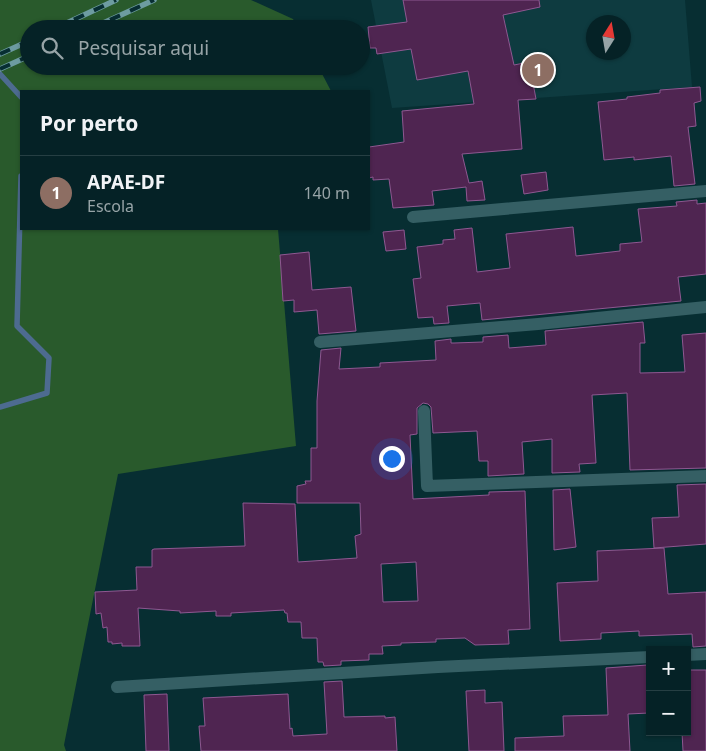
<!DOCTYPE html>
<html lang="pt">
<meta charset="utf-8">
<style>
:root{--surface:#052226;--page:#0e2a2e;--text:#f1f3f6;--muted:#97a4a7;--line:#263f43;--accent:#0b8043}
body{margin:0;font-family:"Noto Sans",sans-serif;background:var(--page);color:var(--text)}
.controls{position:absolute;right:15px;bottom:15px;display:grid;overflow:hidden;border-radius:0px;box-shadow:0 1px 4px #0004}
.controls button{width:45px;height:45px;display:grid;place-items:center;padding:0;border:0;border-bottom:1px solid var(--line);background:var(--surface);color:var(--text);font:25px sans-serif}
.compass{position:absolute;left:586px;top:15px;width:45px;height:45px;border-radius:50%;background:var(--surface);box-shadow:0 1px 4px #0004;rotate:11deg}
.you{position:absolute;left:391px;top:458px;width:18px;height:18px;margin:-12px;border:4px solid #fff;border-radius:50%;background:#1a73e8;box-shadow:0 0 0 8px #1a73e833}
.badge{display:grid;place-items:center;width:32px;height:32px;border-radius:50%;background:var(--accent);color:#fff;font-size:16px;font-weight:700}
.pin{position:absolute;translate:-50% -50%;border:2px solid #fff;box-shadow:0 1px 5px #0006}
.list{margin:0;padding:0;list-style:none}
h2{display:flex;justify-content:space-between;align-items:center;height:65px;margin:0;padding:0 20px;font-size:21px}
h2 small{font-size:16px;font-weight:400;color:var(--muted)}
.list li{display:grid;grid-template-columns:32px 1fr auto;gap:15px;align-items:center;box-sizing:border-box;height:75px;padding:0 20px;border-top:1px solid var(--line)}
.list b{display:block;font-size:19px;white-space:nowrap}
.list p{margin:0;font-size:16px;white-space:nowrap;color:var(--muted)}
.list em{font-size:16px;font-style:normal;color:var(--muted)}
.icon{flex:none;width:28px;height:28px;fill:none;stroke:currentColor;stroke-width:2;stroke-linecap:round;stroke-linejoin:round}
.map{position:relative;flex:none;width:706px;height:751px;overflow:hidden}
.search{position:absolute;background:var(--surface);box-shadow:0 1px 4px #0004;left:20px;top:20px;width:350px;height:55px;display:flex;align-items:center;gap:12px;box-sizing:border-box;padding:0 18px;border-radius:28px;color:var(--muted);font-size:19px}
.panel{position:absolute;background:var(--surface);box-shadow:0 1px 4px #0004;left:20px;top:90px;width:350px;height:140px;border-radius:0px}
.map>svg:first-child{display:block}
</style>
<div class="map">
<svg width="706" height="751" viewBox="0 0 706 751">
<rect width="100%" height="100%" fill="#072e32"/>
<path fill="#0e3b40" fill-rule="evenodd" d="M371,0H685L692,87L392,108ZM594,22H624V52H594Z"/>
<polygon fill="#295a2c" points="0,0 251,0 293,19 298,29 29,29 29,66 318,66 331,91 21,91 21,229 278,229 296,446 118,474 64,745 66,751 0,751"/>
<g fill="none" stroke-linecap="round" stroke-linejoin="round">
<g stroke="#4d6b90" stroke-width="5.5">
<polyline points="0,74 21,97"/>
<polyline points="0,407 47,393 49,358 17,326 21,176"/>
</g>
</g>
<g fill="#4f2551" stroke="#8e5891" fill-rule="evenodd">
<polygon points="403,0 539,0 540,7 503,15 514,65 529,62 536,99 518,100 522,149 462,154 469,183 482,181 485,200 467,201 466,187 432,191 434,205 393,208 389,179 373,180 373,177 369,178 369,147 404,142 402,111 474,104 468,71 417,80 411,49 377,54 376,48 370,48 368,27 407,22"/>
<polygon points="700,87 701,101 694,103 696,126 688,127 695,184 674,186 671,156 634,160 634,157 604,160 598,102 627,99 627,97 660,93 660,90"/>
<polygon points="546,172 548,190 524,194 521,175"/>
<polygon points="697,200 697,204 706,203 706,274 678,277 681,301 482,320 480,303 447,306 449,323 434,324 433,317 418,318 413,279 421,278 417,247 443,244 443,240 455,239 454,230 472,228 477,272 510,268 506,234 573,227 576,256 620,251 620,244 642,242 638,209 677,206 676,202"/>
<polygon points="404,230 406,249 386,251 383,232"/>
<polygon points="309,252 312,290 351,287 356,331 319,334 317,310 294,312 294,300 283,301 280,255"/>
<path d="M643,322L645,343H640V373L685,372L682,335L706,333V468L630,470L627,393L592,395L596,463L579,464L580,472L552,473V439L522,442L524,474L488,476V461H479L477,431L433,433L431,407L428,404L423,403L417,408V434L410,435L413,499L489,495V492L525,491L530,629L508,630L509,644L475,645L465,638L436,639V642L401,643V645L382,646L383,654H369V660L341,661V665L324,666L323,662H318L317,638H302L301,622H288L287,613H285L284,610L231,613V616H216V611L180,613V611L138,608L140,646H122V643L112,644V642H108L107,627L103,628L101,613L96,614L95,592L137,590L136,567H152V550L154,549L245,546L243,503L295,504L298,562L357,558L355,536L361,534L360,503H297V486L306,484L305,481H311V448H317V401L321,350L341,348L339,369L380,367V363L436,360L435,341L451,339V343H454L483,342V337L508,335L509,348L546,345L545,331ZM416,562L418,601L383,602L381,564Z"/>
<polygon points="706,484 706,544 654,548 652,518 679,517 677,485"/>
<polygon points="570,489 576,547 554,550 553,490"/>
<polygon points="664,548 668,594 706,592 706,646 693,647 692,634 639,636 639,631 601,633 601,639 560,641 557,583 598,581 597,551"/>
<polygon points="647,665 649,713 628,714 630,751 515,751 515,738 564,736 563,716 608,715 606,668"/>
<polygon points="687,670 706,670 706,751 683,751 682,732 687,732"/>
<polygon points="342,681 344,717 385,716 385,718 395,717 397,751 201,751 199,726 205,726 203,698 288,694 290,729 292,728 293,736 327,734 324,682"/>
<polygon points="485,690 485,703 502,702 504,751 469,751 466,691"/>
<polygon points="167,694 169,751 146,751 144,695"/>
</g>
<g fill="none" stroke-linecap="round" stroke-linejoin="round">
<g stroke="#355f64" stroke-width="12">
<polyline points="413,217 706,191"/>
<polyline points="320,342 538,324 706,307"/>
<polyline points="424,411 427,486 706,476"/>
<polyline points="687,655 706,654"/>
<polyline points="117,687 438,667 650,657"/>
</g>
<defs>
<g id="rail">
<polyline points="54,29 116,0"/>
<polyline points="90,29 154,0"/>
<polyline points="0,54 29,41"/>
<polyline points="0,69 29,56"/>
</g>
</defs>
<use href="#rail" stroke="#6d9ca1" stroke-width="5.5"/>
<use href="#rail" stroke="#072e32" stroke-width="4" stroke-dasharray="11" stroke-linecap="butt"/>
</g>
</svg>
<div class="controls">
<button>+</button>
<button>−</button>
</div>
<svg class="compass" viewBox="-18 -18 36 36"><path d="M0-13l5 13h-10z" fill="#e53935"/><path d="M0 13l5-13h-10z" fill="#97a4a7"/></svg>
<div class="you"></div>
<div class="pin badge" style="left:538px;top:70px;background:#8d6e63">1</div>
<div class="search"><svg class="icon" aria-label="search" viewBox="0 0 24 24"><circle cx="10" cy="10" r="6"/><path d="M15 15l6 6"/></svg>Pesquisar aqui</div>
<section class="panel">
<h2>Por perto<small></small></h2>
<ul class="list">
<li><span class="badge" style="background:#8d6e63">1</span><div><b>APAE-DF</b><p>Escola</p></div><em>140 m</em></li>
</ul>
</section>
</div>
